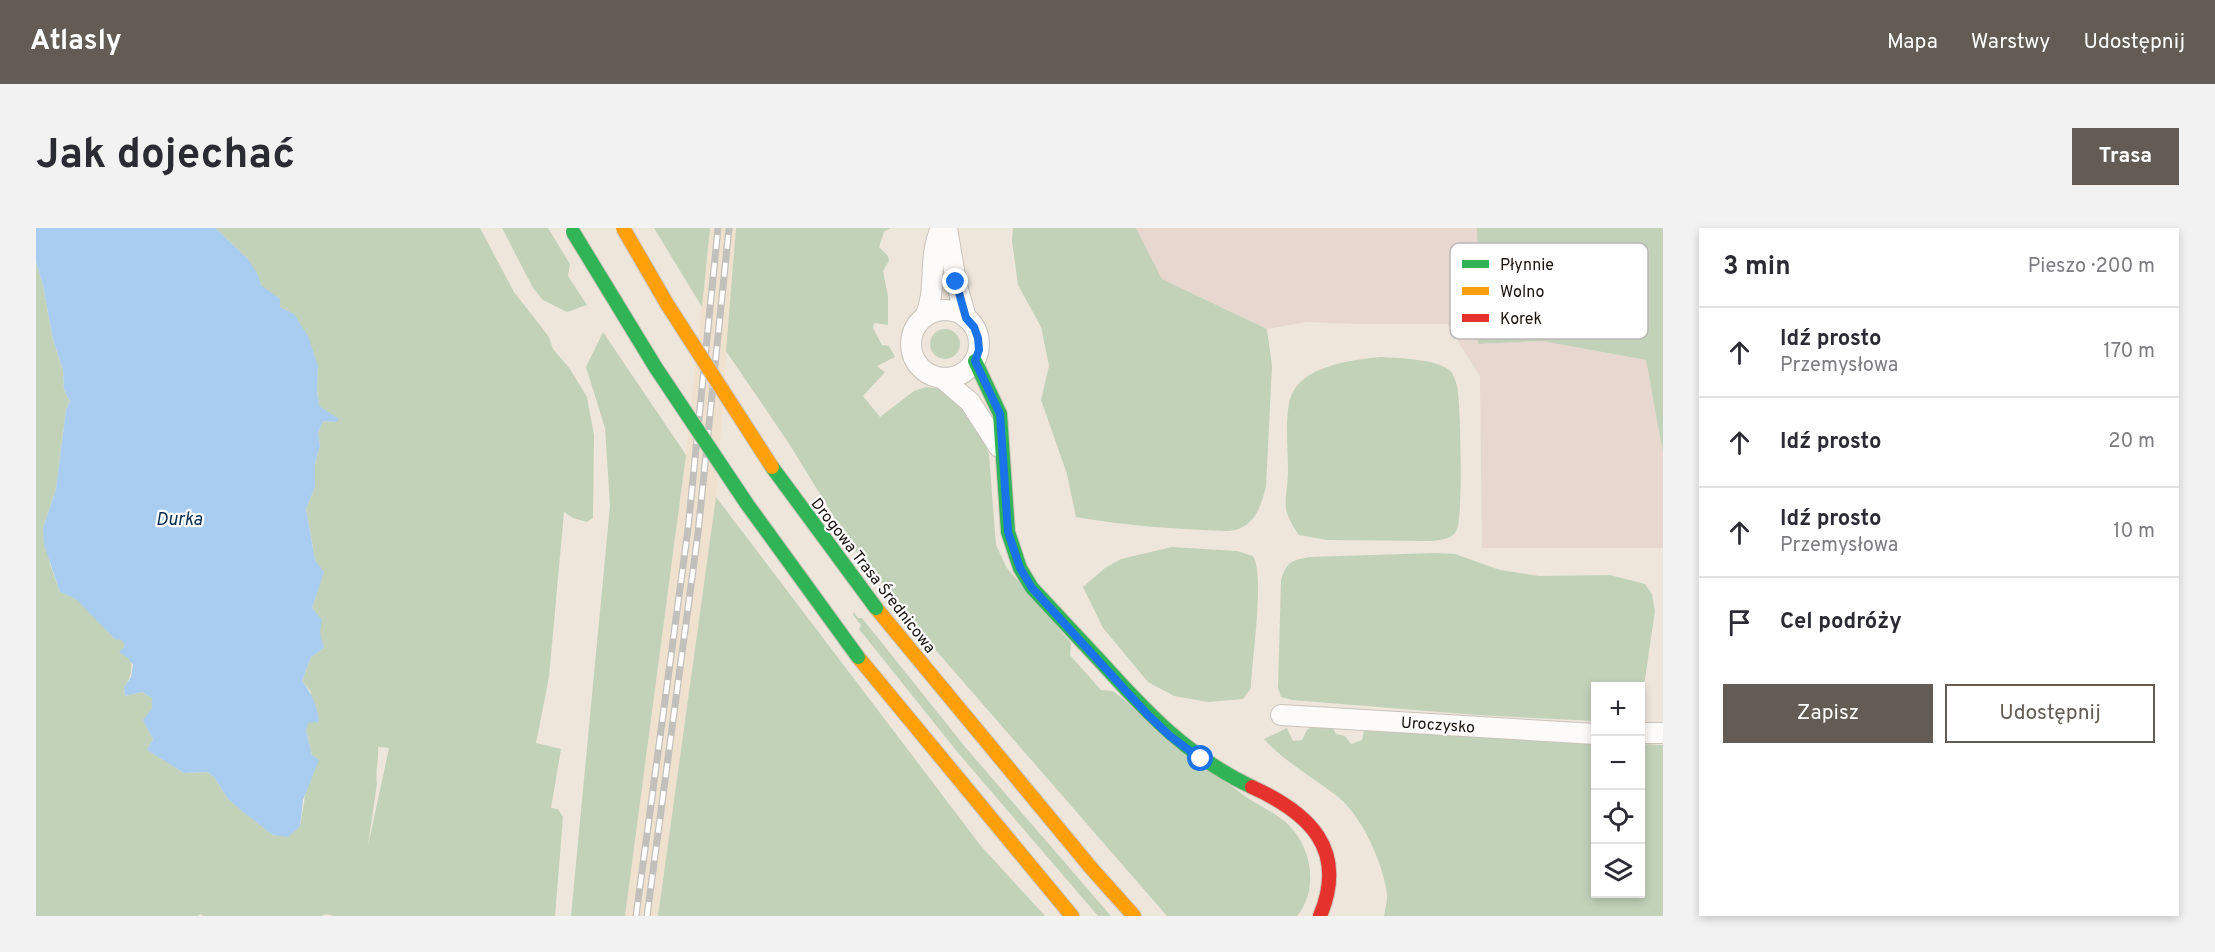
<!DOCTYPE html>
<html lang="pl">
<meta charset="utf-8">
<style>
:root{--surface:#fff;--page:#f2f2f3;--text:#2b2b33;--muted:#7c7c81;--line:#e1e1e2;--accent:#625c54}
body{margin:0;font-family:Overpass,sans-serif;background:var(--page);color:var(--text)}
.controls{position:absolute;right:18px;bottom:18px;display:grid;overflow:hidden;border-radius:0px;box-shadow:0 3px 9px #0003}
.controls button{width:54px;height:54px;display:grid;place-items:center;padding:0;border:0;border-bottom:2px solid var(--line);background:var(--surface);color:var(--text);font:30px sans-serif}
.stop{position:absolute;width:18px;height:18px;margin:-14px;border:4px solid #1a73e8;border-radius:50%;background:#fff}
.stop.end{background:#1a73e8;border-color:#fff;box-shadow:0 2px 6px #0008}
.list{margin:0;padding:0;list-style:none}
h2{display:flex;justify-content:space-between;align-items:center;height:78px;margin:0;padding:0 24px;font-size:26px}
h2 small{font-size:20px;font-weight:400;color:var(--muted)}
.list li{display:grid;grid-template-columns:39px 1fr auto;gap:18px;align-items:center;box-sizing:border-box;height:90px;padding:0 24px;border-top:2px solid var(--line)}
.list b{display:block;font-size:22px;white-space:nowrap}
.list p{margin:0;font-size:20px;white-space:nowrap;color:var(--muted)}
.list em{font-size:20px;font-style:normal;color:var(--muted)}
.actions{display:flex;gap:12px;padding:18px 24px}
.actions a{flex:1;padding:14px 0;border:2px solid var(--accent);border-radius:0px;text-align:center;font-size:21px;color:var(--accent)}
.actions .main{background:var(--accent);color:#fff}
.icon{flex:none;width:33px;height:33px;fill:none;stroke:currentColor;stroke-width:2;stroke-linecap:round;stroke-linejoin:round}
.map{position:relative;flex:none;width:1627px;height:688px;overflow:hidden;border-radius:0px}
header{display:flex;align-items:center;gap:36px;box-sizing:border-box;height:84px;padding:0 30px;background:var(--accent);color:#fff}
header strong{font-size:28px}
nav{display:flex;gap:33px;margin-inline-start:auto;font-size:21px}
.intro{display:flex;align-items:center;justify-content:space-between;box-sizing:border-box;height:144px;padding:0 36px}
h1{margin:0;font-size:42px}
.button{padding:15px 27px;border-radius:0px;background:var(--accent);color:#fff;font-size:21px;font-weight:700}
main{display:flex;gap:36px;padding:0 36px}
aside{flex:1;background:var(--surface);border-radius:0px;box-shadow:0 3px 9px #0003}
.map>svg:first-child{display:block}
</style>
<header>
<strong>Atlasly</strong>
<nav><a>Mapa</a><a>Warstwy</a><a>Udostępnij</a></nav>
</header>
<div class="intro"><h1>Jak dojechać</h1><a class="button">Trasa</a></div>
<main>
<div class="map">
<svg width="1627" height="688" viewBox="0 0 1627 688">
<rect width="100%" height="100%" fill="#eee6db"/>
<polygon fill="#f0e1ce" points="674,0 700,0 680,269 622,688 589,688 650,227"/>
<polygon fill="#e7d7ce" points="1100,0 1441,0 1442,116 1506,113 1610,132 1627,225 1627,320 1446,320 1444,148 1411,96 1319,96 1270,94 1231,101 1126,51"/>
<g fill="#c2d2b9" fill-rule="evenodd">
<path d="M179,0H444L478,64L513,109L517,121L534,141L551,169L558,207L557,290L551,294L537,290L528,284L513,449L500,515L525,521L515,580L522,581L527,589L519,688H298L290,686L285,688H167L165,686L162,688H0V34L7,57L17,112L27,142L28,162L34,173L30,182L20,261L7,300L14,336L24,364L40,370L79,411H86C95,430 101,441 88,459L89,468L106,464L116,470V480L108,492L117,511L112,522L148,545L172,544L178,549L192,571L237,607L264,598L276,527L270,503L275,464L266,453L275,429L288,420L276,380L287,344L279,332L270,281L279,259V235L284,218L282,205L287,193L301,194L283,179L281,162L282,138L244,79L243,71L225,57L212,31ZM342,519L353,520L332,618L341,555C339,543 343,532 342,519Z"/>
<polygon points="466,0 512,0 534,36 532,48 551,77 531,84 507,72 497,60"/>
<polygon points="618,0 674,0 666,79"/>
<path d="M700,0H854L848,4L843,19L852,28L853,33L847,43L852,69V97L838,95L837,100L846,117L853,118L859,129L841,138L849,144L827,168L844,189L878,163L890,159L906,161L918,167L948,211L953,227L960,317L971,340L1035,415L1034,427L1065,462L1077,463C1120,497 1162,533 1206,566C1223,579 1245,586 1258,603C1277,627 1281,664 1261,688H1131L897,419L816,318L752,214L690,123Z"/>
<path d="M977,0H1100L1126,51L1231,101L1236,138L1230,259C1224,281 1217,302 1191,303C1140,301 1090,298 1040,289L1031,246L1005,172L1013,138L1005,99L982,57L976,13Z"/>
<polygon points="1441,0 1627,0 1627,225 1610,132 1506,113 1442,116"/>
<circle cx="909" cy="116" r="15"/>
<polygon points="567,104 650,227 589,688 535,688 574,278 569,200 550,139"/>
<path d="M1345,129C1362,130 1406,131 1416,145C1418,148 1420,154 1421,158C1425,175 1427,288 1421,301C1418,311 1406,311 1398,313L1291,312L1263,307C1242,278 1252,272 1252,241C1252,220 1249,197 1253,176C1259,138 1315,132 1345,129Z"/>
<polygon points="680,269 945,618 1009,688 622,688"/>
<path d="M1136,319L1201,323L1217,328C1229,347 1216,433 1215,460L1207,471L1172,474L1138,468L1112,454L1067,400L1047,359L1069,340L1085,331Z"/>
<path d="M1399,325L1419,326L1464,342L1503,348L1574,347L1609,356L1616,366L1619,383L1605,478L1604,458H1560L1559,493L1441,487L1256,472L1245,469L1242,460L1245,352C1251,333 1255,333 1273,329Z"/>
<polygon points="818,384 822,390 826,390 930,520 1075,688 1062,688 923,526 823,401 825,397 817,387"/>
<path d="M1281,495L1295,497L1300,506L1309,508L1315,516L1326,512L1328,503L1334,500L1559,514L1560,666H1604L1605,516L1627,517V688H1348C1349,681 1352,672 1351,665C1346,633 1326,588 1301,568C1276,549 1249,534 1228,511L1251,500L1257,513L1266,512L1271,502Z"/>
</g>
<path fill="#a9cdf1" d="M0,0H179L212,31L222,47L225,57L244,71V79L258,86L272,108L282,138L281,162L283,178L303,191L301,194L287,193L282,205L284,218L279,235V259L270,281L279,332L288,344L276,380L286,392L284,404L288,420L275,429L266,453C276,466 281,477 283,494L272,495L270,503L276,527L283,532L267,572L264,598L252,609L237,607L207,584L192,571L178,549L172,544L148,545L111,522L117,511L107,492L116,480V470L106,464L89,468L88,459L95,449L97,437L92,430L83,424L89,418L86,412L79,411L40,371L24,364L8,317L7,300L20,261L30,182L34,173L28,162L27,142L17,112L7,57L0,34Z"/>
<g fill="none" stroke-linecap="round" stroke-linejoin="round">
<defs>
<g id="street">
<polyline points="911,0 920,54 930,90"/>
<circle cx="909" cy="116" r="34"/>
<path d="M889,89C902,60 891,30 905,0"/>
<polyline points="906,150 934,174 963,219"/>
<polyline points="1245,487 1560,506"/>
<polyline points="1604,505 1627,505"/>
</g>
<path id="fast" d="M939,133L964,186L972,304L984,340L996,360C1019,385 1042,409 1065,434C1111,485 1152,529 1216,559"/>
<g id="slow">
<polyline points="840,380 1056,641 1098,688"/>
<polyline points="822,429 1036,688"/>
</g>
<path id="jam" d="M1216,559C1273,585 1312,621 1284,688"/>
</defs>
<use href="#street" stroke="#cac3bb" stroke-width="22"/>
<use href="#fast" stroke="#cac3bb" stroke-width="16"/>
<use href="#slow" stroke="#cac3bb" stroke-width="16"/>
<use href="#jam" stroke="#cac3bb" stroke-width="16"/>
<use href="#street" stroke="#fcfbfa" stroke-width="20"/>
<use href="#fast" stroke="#30b455" stroke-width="14"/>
<use href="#slow" stroke="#ff9f0a" stroke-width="14"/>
<use href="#jam" stroke="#e5322d" stroke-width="14"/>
<defs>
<g id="rail">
<polyline points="600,688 652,301 682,0"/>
<polyline points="611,688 662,305 693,0"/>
</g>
</defs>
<use href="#rail" stroke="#c2c0bc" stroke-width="7"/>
<use href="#rail" stroke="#fff" stroke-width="4.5" stroke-dasharray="14" stroke-linecap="butt"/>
<defs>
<g id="fast-bridge">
<polyline points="537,4 620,140 711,276 822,429"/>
<polyline points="736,239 840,380"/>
</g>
<polyline id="slow-bridge" points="587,0 631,76 736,239"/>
</defs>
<use href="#fast-bridge" stroke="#cac3bb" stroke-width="16" stroke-linecap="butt"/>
<use href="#slow-bridge" stroke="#cac3bb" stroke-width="16" stroke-linecap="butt"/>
<use href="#fast-bridge" stroke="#30b455" stroke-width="14"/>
<use href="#slow-bridge" stroke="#ff9f0a" stroke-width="14"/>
</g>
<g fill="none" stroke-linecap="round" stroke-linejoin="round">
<polyline stroke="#1a73e8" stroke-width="8" points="920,54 930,90 938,99 942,110 943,122 939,133 964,186 972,304 984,340 996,360 1112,487 1134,508 1165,531"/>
</g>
<g text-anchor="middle" stroke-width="4.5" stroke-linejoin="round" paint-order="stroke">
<g font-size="16" fill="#17110b" stroke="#fff">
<text transform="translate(838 347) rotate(52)" y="6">Drogowa Trasa Średnicowa</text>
<text transform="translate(1402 496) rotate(4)" y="6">Uroczysko</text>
</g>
<g font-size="18" font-style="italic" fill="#022a4e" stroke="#fff">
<text x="143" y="297">Durka</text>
</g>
</g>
<rect x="1414" y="15" width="198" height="96" rx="9" fill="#fff" stroke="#b9b8b6" stroke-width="1.5"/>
<rect x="1426" y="32" width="27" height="8" fill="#30b455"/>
<rect x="1426" y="59" width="27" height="8" fill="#ff9f0a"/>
<rect x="1426" y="86" width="27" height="8" fill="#e5322d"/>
<g font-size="16" fill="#17110b">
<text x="1464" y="42">Płynnie</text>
<text x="1464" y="69">Wolno</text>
<text x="1464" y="96">Korek</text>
</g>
</svg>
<div class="controls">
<button>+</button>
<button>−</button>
<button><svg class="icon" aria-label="locate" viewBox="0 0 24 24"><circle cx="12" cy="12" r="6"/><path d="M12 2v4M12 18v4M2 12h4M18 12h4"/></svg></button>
<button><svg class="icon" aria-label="layers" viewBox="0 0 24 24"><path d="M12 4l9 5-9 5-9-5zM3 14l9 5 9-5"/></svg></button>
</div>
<div class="stop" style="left:1165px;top:531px"></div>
<div class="stop end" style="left:920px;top:54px"></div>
</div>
<aside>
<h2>3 min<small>Pieszo · 200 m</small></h2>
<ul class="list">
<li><svg class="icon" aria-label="ahead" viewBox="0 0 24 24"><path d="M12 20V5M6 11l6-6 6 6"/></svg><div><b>Idź prosto</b><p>Przemysłowa</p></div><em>170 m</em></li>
<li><svg class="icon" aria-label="ahead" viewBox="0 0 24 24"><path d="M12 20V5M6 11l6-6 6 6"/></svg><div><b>Idź prosto</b></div><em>20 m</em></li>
<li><svg class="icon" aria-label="ahead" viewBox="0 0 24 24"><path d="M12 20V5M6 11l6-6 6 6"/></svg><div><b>Idź prosto</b><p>Przemysłowa</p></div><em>10 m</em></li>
<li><svg class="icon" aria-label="arrive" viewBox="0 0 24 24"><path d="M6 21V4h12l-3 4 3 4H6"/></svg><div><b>Cel podróży</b></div></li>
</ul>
<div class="actions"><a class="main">Zapisz</a><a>Udostępnij</a></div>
</aside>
</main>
